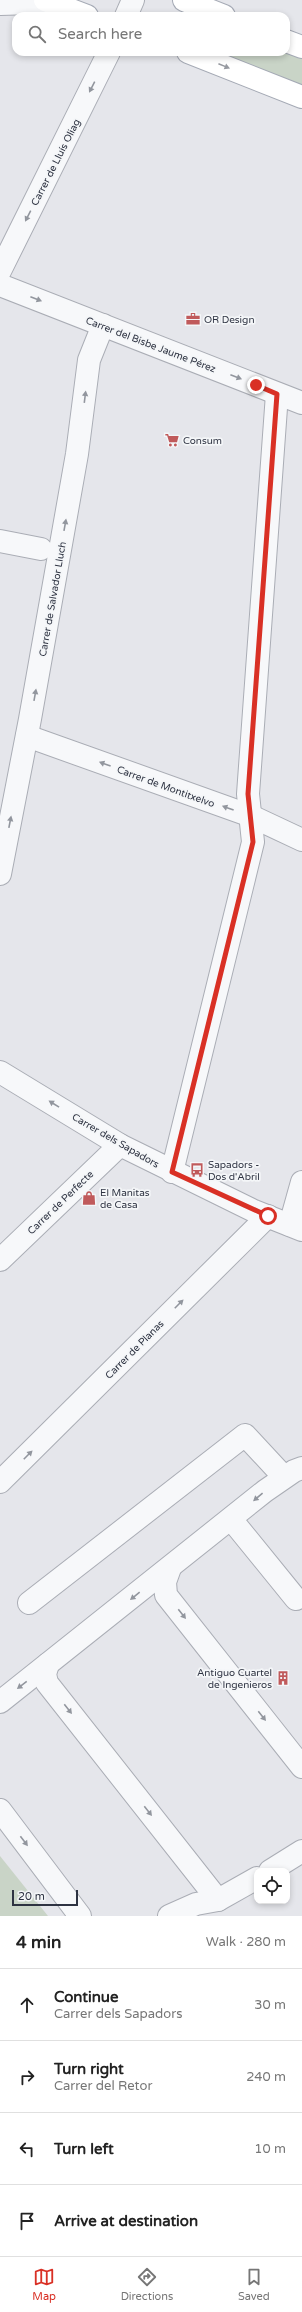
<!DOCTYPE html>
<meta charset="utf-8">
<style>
:root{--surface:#fff;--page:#f6f6f6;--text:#222;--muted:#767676;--line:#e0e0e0;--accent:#d93025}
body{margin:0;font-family:"Varela Round",sans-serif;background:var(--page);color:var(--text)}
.controls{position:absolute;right:12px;bottom:12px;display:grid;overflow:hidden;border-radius:8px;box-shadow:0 2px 6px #0003}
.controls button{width:36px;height:36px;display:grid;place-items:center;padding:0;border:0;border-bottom:1px solid var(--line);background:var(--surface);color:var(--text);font:20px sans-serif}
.scale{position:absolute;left:12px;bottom:10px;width:66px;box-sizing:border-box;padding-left:4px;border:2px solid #2e3342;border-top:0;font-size:11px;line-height:14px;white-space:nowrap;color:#2e3342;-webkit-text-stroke:3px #f4f6f8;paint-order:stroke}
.stop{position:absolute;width:12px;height:12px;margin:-9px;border:3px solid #d93025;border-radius:50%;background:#fff}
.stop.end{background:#d93025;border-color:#fff;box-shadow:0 1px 4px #0008}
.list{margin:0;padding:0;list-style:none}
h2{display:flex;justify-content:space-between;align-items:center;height:52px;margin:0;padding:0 16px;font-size:17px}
h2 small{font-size:13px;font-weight:400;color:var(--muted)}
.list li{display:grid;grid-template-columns:26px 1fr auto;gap:12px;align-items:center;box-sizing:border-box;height:72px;padding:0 16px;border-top:1px solid var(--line)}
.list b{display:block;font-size:15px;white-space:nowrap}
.list p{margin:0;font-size:13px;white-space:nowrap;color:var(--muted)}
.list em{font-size:13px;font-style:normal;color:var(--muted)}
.icon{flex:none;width:22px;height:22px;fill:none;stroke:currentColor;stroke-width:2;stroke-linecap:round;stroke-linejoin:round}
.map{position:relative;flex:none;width:302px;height:1916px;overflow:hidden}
.search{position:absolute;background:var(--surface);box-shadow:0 2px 6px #0003;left:12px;right:12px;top:12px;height:44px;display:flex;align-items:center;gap:10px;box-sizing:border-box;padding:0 14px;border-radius:12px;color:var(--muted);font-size:15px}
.sheet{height:340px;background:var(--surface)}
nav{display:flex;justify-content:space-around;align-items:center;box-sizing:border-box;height:56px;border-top:1px solid var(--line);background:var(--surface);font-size:11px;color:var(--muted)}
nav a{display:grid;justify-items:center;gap:2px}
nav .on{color:var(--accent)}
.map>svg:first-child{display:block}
</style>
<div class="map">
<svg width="302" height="1916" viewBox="0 0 302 1916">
<rect width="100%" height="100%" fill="#e5e6eb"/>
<g fill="#c9d4c7">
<polygon points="218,52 285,52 302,58 302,85"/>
<polygon points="0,1856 48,1916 0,1916"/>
</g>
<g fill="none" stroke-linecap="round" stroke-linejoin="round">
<defs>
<g id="minor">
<polyline points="0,4 34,3 61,6"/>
<polyline points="126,16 133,0"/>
<polyline points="0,271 109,52"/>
<polyline points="0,285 302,403"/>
<polyline points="0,541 41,549"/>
<polyline points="27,736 251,816 302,840"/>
<polyline points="0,874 30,719 77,454 89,360 103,325"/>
<polyline points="0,1072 120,1145 254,1211 302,1230"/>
<polyline points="172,1172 253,842 248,794 277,394"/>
<polyline points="290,1225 302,1182"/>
<polyline points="0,1260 120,1145"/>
<polyline points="0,1482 268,1216"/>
<polyline points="231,1519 296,1599"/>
<polyline points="170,1568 165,1582 166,1595 302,1767"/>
<polyline points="29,1603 245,1435 284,1477"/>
<polyline points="48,1664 45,1674 47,1683 218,1900"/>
<polyline points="0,1702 265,1491 294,1471 302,1468"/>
<polyline points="0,1810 80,1916"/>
<polyline points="270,1871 302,1851"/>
<polyline points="169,1916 196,1904 218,1900 257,1878"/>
</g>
<g id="major">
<polyline points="45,0 87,16"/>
<polyline points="184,0 224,16"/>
<polyline points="286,41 302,47"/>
<polyline points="188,52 302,97"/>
</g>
</defs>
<use href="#minor" stroke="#aaadb5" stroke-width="24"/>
<use href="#major" stroke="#a5aab5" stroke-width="24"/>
<use href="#minor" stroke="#f7f8fa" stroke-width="22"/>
<use href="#major" stroke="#fff" stroke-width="22"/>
</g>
<defs><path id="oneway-solid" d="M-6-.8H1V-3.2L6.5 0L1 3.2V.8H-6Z"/></defs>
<use fill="#9699a0" href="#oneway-solid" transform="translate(224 66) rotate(22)"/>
<g fill="#92969e">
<use href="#oneway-solid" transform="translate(92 87) rotate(117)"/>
<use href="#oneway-solid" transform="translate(28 216) rotate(117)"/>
<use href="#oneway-solid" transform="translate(36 299) rotate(21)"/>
<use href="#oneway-solid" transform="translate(236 377) rotate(21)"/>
<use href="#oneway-solid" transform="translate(85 397) rotate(-83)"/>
<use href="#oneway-solid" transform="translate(65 525) rotate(-80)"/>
<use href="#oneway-solid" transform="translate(35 695) rotate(-80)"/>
<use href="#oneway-solid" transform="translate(105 764) rotate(-160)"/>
<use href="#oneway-solid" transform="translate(228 808) rotate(-160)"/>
<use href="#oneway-solid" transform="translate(10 822) rotate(-79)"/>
<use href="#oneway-solid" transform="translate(54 1104) rotate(-148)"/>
<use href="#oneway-solid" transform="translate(179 1304) rotate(-45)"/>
<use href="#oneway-solid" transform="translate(28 1455) rotate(-45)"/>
<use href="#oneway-solid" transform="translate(258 1497) rotate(140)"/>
<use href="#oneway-solid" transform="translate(135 1596) rotate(141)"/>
<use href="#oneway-solid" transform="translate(182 1614) rotate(52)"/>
<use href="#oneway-solid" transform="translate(22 1685) rotate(142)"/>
<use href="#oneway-solid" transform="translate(68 1709) rotate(52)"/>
<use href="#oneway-solid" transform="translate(262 1716) rotate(52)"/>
<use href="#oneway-solid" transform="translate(148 1811) rotate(52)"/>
<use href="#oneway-solid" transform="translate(24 1841) rotate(53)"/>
</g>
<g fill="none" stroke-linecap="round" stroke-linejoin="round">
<polyline stroke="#d93025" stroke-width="5" points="256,385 277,394 248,794 253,842 172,1172 268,1216"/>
</g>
<defs>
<symbol id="office-bare" viewBox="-9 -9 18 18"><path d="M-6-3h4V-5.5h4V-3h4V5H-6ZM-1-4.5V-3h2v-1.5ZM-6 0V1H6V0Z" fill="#c05a5b" stroke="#f4f6f8" stroke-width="2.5" paint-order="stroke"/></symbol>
<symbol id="supermarket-bare" viewBox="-9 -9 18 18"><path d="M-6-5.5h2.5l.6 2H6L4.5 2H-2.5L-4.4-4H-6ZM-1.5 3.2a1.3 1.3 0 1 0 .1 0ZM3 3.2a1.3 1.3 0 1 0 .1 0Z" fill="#c05a5b" stroke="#f4f6f8" stroke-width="2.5" paint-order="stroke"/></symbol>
<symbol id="bus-bare" viewBox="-9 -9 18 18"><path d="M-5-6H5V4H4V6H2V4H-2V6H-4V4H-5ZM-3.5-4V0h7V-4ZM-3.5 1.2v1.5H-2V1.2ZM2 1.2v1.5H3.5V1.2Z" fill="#c05a5b" stroke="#f4f6f8" stroke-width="2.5" paint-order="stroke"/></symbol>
<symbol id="shop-bare" viewBox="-9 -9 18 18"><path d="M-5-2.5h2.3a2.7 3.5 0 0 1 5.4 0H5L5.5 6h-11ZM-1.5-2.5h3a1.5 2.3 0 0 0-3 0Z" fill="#c05a5b" stroke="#f4f6f8" stroke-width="2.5" paint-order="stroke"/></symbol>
<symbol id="building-bare" viewBox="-9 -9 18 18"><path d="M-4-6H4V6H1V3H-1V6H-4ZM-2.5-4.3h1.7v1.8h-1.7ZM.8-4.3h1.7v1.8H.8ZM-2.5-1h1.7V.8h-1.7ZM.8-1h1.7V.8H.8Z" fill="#c05a5b" stroke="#f4f6f8" stroke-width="2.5" paint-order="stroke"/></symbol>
</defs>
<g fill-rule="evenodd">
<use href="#office-bare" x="183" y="309" width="20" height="20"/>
<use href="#supermarket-bare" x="162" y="430" width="20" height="20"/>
<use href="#bus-bare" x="187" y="1160" width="20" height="20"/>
<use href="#shop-bare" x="79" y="1188" width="20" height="20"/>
<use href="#building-bare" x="273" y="1668" width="20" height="20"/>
</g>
<g text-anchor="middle" stroke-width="3.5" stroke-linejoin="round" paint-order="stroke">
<g font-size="10" fill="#2e3342" stroke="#f4f6f8">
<text transform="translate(55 162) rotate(-63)" y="4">Carrer de Lluís Oliag</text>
<text transform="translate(151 344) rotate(21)" y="4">Carrer del Bisbe Jaume Pérez</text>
<text transform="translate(52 599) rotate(-80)" y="4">Carrer de Salvador Lluch</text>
<text transform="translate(166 786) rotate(20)" y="4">Carrer de Montitxelvo</text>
<text transform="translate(116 1140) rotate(30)" y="4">Carrer dels Sapadors</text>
<text transform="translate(60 1202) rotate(-44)" y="4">Carrer de Perfecte</text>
<text transform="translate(134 1349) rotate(-45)" y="4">Carrer de Planas</text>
</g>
<g font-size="10" fill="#2e3342" stroke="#f4f6f8" text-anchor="start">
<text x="204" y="323">OR Design</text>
<text x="183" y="444">Consum</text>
<text x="208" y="1168">Sapadors -<tspan x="208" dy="12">Dos d'Abril</tspan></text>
<text x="100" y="1196">El Manitas<tspan x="100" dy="12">de Casa</tspan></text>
<text x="272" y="1676" text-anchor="end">Antiguo Cuartel<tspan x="272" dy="12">de Ingenieros</tspan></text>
</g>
</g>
</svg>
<div class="controls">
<button><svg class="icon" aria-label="locate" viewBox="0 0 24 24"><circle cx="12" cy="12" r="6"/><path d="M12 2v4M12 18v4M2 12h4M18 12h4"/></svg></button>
</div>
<div class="scale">20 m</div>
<div class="stop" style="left:268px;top:1216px"></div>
<div class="stop end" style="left:256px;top:385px"></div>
<div class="search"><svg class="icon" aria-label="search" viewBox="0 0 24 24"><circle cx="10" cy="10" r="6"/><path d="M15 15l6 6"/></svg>Search here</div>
</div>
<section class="sheet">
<h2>4 min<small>Walk · 280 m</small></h2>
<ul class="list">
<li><svg class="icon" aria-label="ahead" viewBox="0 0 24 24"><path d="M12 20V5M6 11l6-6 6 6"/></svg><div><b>Continue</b><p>Carrer dels Sapadors</p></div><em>30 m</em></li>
<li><svg class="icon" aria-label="right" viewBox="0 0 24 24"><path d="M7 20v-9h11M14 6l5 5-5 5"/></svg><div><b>Turn right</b><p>Carrer del Retor</p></div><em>240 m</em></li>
<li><svg class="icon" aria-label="left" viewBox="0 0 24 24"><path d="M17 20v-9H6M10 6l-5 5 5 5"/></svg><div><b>Turn left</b></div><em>10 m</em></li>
<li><svg class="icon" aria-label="arrive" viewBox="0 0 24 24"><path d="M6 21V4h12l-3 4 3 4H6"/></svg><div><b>Arrive at destination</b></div></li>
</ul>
</section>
<nav>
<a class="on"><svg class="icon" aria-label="map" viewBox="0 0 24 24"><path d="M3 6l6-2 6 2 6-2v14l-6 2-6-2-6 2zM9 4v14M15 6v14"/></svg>Map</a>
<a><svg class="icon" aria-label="directions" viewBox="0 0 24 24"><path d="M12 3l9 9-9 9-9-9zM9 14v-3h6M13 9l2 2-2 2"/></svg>Directions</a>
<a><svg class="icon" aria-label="saved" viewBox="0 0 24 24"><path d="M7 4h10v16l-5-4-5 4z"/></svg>Saved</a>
</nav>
